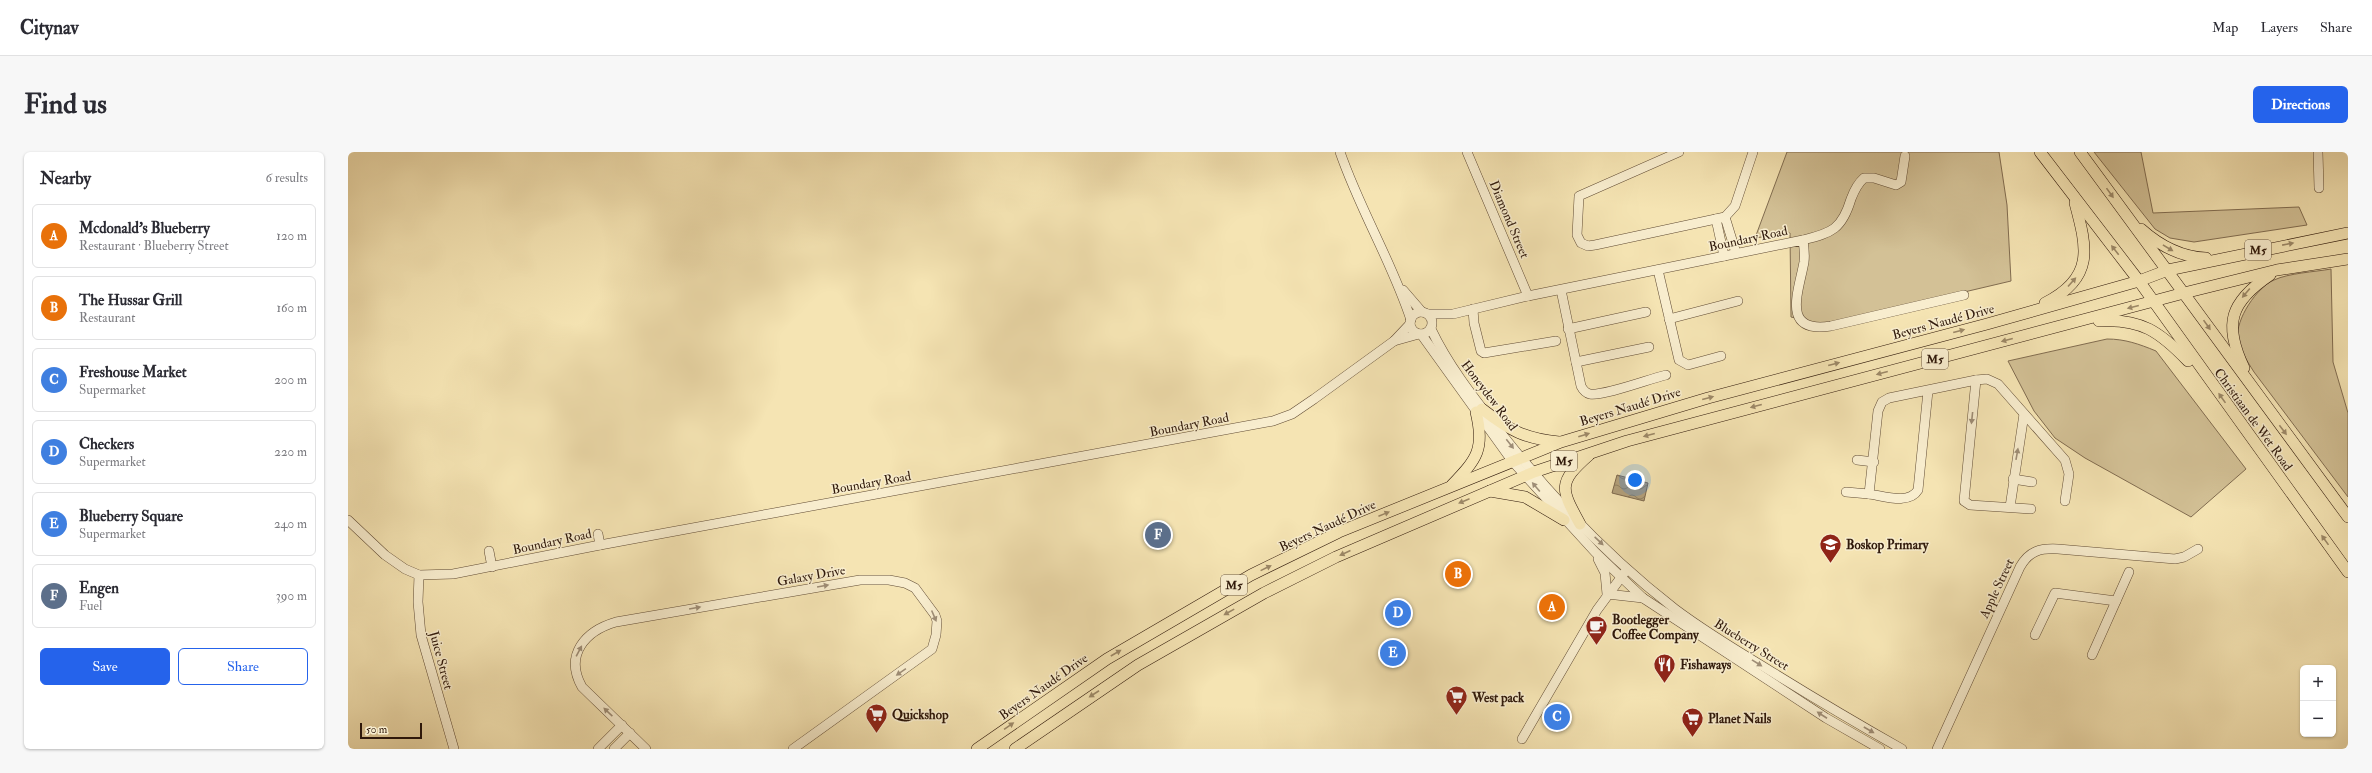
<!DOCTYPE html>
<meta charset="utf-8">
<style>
:root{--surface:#fff;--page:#f7f7f7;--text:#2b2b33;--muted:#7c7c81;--line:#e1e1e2;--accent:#2563eb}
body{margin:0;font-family:"IM FELL Double Pica",serif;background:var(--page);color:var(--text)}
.controls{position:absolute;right:12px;bottom:12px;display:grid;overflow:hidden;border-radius:6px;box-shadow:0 1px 3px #0004}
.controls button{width:36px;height:36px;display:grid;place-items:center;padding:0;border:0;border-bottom:1px solid var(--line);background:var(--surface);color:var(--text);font:20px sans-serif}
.scale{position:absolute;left:12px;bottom:10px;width:62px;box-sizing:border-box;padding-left:4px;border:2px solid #2f180a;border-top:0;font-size:11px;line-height:14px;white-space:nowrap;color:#2f180a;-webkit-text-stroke:3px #f8edce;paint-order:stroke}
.you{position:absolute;left:1287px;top:328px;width:14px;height:14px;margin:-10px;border:3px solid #fff;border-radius:50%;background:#1a73e8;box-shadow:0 0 0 6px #1a73e833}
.badge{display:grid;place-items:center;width:26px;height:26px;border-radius:50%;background:var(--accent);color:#fff;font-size:13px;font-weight:700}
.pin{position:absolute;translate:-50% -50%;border:2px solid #fff;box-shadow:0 1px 4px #0006}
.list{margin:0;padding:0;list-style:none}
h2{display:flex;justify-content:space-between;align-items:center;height:52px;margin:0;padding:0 16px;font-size:17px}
h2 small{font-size:13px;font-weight:400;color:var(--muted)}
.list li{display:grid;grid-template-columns:26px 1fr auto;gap:12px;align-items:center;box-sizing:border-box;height:64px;margin:0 8px 8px;padding:0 8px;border:1px solid var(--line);border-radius:6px}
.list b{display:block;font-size:15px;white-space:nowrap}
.list p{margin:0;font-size:13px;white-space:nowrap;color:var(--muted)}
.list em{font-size:13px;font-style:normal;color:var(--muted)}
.actions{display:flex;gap:8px;padding:12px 16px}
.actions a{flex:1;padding:9px 0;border:1px solid var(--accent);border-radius:6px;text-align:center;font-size:14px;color:var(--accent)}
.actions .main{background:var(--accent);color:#fff}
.map{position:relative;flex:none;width:2000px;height:597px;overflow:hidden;border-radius:6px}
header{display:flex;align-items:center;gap:24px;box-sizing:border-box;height:56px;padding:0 20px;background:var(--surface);border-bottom:1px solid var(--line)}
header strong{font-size:19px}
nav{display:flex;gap:22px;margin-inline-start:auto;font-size:14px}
.intro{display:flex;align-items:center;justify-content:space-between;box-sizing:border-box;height:96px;padding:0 24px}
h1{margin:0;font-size:28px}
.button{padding:10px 18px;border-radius:6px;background:var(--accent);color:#fff;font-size:14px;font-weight:700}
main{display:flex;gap:24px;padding:0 24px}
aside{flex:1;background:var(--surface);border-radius:6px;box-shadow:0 1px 3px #0004}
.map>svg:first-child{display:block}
</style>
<header>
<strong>Citynav</strong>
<nav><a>Map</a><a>Layers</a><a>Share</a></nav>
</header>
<div class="intro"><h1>Find us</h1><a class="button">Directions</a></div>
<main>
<aside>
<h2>Nearby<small>6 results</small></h2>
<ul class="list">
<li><span class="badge" style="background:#e8710a">A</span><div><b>Mcdonald's Blueberry</b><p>Restaurant · Blueberry Street</p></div><em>120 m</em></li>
<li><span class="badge" style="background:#e8710a">B</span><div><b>The Hussar Grill</b><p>Restaurant</p></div><em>160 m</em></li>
<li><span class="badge" style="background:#3f7fe0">C</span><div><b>Freshouse Market</b><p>Supermarket</p></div><em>200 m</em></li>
<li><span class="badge" style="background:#3f7fe0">D</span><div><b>Checkers</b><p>Supermarket</p></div><em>220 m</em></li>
<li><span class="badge" style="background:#3f7fe0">E</span><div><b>Blueberry Square</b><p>Supermarket</p></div><em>240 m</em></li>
<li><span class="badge" style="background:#5c6f8a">F</span><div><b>Engen</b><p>Fuel</p></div><em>390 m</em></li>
</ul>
<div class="actions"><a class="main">Save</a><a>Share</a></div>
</aside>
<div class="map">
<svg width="2000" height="597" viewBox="0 0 2000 597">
<defs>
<pattern id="water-waves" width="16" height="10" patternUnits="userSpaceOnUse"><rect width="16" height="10" fill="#b29f7a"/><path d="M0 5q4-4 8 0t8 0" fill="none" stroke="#918162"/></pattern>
</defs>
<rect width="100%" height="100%" fill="#f5e4b3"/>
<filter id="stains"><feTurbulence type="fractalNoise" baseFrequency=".005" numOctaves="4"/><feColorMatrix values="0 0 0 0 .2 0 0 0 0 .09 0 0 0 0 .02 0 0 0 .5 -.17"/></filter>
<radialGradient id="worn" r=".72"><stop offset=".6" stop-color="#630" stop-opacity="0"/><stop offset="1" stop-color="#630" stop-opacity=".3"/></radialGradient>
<g fill="#d3c196" stroke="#816c50">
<polygon points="1439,0 1651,0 1659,53 1663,129 1476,173 1443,165 1442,81 1407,86"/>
<polygon points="1746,0 1793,0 1805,61 1951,55 1959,73 1846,90 1822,86 1807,77"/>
<path d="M1983,117L1985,210L2000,261V345L1906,220C1899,209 1892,198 1890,186C1887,168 1909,135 1926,128C1941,121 1966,120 1983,117Z"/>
<path d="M1759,187C1777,187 1791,192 1808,199L1898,317L1843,365L1737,306L1707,286L1686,259L1660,209Z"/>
</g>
<polygon fill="url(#water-waves)" stroke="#7e694d" points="1269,323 1300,331 1296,349 1264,341"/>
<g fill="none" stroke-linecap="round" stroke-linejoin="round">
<defs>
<g id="minor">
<path d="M992,0C1012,58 1044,110 1063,168"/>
<polyline points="1119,0 1180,144"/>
<polyline points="1331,0 1231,44 1229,83 1233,91 1240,94 1247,93 1377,65 1387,54 1405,0"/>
<polyline points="1970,0 1971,36"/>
<polyline points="1377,65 1388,101"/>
<polyline points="1368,67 1376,104"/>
<path d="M1455,88C1484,81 1494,77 1503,47C1506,39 1509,32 1516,26H1526L1548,33L1553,30L1557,4"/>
<polyline points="1310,118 1331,208 1340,213 1373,204"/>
<polyline points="1055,138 1074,160"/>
<path d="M1213,138L1233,234C1235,238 1237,241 1242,242C1257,244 1301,227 1318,223"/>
<polyline points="1125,157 1126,171 1133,199 1136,201 1208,189"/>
<circle cx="1073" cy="171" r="11"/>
<path d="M1080,162H1105L1180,144L1455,88C1456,95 1457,103 1456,110C1451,139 1432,182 1483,174L1616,143"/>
<polyline points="1321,167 1390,149"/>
<path d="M1083,177C1102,217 1130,251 1157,286C1206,348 1264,408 1327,457C1355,478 1386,497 1416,515C1461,543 1508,571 1554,597"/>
<polyline points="1220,177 1298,160"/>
<polyline points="1073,182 1165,310 1247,400 1295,446 1478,566 1532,597"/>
<polyline points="1046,189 1071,182"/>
<polyline points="1228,210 1301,195"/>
<polyline points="1628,228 1616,349 1622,353 1683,357"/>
<path d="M1580,239L1570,338C1561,353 1536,344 1521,342L1530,259L1534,250L1541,246L1628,228L1639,227L1650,232L1717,308L1721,322L1717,349"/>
<polyline points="1509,308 1526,310"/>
<polyline points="1665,327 1684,330"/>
<polyline points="1498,340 1521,342"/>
<polyline points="1662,355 1676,262"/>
<polyline points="0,368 37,403 57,417 71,423 105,422 252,393 925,269 944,262 966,247 1046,189 1062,172"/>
<polyline points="250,382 252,393"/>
<polyline points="141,399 144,415"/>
<polyline points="1250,407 1257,421 1259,442 1295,446"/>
<polyline points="71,423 70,450 73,483 106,597"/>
<polyline points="1687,483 1707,441 1768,449"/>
<polyline points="1744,503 1781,420"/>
<polyline points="1174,587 1249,458 1277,420"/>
<polyline points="250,597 274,573"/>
<polyline points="266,597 282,581"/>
<path d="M298,597L234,535C216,503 237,479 268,470L512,428H541L557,431L567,436L587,463L589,469L588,483L584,497L445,597"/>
<path d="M1589,597L1672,415C1681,399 1692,396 1710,397L1827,407L1836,405L1850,397"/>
</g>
<g id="major">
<polyline points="1692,0 1791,129 2000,420"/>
<polyline points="1732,0 2000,365"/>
<path d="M1793,77C1812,94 1833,105 1858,106"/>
<path d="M1697,151C1747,126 1739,96 1727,51"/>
<path d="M1751,169C1793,166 1812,180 1840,209"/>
<path d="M1896,216C1875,172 1882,150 1922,123"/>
<path d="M1134,257C1161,278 1177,287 1211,290"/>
<path d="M1104,333C1129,307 1137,297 1128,260"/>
<polyline points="1142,339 1177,345 1216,368"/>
<path d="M1232,372C1213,337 1209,331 1241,303"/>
<polyline points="629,597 759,507 903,423 991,380 1213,290 1360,246 1639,172 1791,129 1820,118 2000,81"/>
<polyline points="667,597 790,513 916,441 988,405 1186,320 1279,289 1836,141 1929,118 2000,107"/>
</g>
</defs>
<use href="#minor" stroke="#604b34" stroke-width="10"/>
<use href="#major" stroke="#2f180a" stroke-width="12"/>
<use href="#minor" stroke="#f8edce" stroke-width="9"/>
<use href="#major" stroke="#f5e4b3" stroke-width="11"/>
</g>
<defs><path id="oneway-solid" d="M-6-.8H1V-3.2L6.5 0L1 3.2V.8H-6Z"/></defs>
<g fill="#9c8867">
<use href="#oneway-solid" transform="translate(1762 41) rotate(54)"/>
<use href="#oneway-solid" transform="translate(1940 92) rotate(-11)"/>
<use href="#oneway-solid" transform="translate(1820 96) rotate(31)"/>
<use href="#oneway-solid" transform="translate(1767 98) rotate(-128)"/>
<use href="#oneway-solid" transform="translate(1724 130) rotate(-48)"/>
<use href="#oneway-solid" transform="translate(1898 141) rotate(130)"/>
<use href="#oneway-solid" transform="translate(1785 155) rotate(166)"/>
<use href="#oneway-solid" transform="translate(1859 173) rotate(55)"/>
<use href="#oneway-solid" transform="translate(1611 179) rotate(-15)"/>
<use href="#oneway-solid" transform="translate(1659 188) rotate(165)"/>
<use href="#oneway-solid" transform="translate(1486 212) rotate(-15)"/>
<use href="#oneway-solid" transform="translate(1534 221) rotate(165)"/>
<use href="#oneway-solid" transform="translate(1360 246) rotate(-15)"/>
<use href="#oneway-solid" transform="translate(1874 246) rotate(-125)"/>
<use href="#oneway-solid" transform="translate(1408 254) rotate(165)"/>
<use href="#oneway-solid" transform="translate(1935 278) rotate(53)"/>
<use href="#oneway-solid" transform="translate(1236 283) rotate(-18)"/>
<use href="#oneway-solid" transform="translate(1301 283) rotate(165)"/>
<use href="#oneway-solid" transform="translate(1116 349) rotate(157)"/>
<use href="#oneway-solid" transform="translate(1036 362) rotate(-22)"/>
<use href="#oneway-solid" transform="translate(1977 388) rotate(-126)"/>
<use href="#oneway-solid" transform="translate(997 401) rotate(156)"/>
<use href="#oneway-solid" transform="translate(918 416) rotate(-26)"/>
<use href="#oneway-solid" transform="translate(881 460) rotate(151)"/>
<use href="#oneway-solid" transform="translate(768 501) rotate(-30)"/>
<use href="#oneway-solid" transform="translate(746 542) rotate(147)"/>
<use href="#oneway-solid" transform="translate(661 574) rotate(-35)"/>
</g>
<g fill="#9e8d76">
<use href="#oneway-solid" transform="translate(1624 266) rotate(96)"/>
<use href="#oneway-solid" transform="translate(1162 292) rotate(52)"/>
<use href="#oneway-solid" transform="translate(1669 302) rotate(-80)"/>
<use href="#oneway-solid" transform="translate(1188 335) rotate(-130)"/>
<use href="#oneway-solid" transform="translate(1251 389) rotate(43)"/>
<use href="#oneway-solid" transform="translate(475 434) rotate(-10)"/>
<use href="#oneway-solid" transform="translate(347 456) rotate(-10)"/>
<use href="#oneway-solid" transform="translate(586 464) rotate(67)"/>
<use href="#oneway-solid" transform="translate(231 499) rotate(-62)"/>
<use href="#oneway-solid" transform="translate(1409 511) rotate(32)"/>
<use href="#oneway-solid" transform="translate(553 520) rotate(145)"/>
<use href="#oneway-solid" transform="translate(260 560) rotate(-137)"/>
<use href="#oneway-solid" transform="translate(1474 563) rotate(-147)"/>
<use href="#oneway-solid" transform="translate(1521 578) rotate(30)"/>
</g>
<defs>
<symbol id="school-pin" viewBox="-11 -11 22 30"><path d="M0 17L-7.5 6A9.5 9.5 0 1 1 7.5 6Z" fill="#8f2418" stroke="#f8edce"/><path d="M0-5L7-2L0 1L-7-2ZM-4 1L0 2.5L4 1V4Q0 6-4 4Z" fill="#fff"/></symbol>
<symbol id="cafe-pin" viewBox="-11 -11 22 30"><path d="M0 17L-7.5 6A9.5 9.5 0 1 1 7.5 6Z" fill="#8f2418" stroke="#f8edce"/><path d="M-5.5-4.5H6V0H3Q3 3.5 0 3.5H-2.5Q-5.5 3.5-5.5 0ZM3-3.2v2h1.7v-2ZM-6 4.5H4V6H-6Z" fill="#fff"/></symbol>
<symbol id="restaurant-pin" viewBox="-11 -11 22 30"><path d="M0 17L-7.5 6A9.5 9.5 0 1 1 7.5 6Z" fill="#8f2418" stroke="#f8edce"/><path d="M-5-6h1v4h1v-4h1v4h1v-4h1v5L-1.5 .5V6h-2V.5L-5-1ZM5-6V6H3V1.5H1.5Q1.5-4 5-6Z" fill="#fff"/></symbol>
<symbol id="supermarket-pin" viewBox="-11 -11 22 30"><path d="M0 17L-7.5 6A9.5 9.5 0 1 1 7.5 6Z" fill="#8f2418" stroke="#f8edce"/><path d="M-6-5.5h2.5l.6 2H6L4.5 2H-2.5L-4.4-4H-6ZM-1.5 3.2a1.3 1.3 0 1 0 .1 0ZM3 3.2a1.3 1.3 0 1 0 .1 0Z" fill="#fff"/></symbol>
</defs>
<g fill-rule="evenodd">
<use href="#school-pin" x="1470" y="380" width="25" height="34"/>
<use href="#cafe-pin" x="1236" y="462" width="25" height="34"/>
<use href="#restaurant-pin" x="1304" y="500" width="25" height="34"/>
<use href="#supermarket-pin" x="1096" y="532" width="25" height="34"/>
<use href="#supermarket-pin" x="516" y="550" width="25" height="34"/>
<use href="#supermarket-pin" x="1332" y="554" width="25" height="34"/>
</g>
<g text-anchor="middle" stroke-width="3" stroke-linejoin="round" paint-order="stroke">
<g fill="#f8edce" stroke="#6b5845" stroke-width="1">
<rect x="1897" y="88" width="26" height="20" rx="3"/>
<rect x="1574" y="197" width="26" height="20" rx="3"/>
<rect x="1203" y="299" width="26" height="20" rx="3"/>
<rect x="873" y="423" width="26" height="20" rx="3"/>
</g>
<g font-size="12" font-weight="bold" fill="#2f180a">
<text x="1910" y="102">M5</text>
<text x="1587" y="211">M5</text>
<text x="1216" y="313">M5</text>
<text x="886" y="437">M5</text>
</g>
<g font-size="13" fill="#2f180a" stroke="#f8edce">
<text transform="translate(1162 67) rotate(67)" y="5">Diamond Street</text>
<text transform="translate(1400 86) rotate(-12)" y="5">Boundary Road</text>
<text transform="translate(1595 169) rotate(-15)" y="5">Beyers Naudé Drive</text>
<text transform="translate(1142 243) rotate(53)" y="5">Honeydew Road</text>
<text transform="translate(1282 254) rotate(-17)" y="5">Beyers Naudé Drive</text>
<text transform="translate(1906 267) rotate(54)" y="5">Christiaan de Wet Road</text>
<text transform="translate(841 272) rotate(-11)" y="5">Boundary Road</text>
<text transform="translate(523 330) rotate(-10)" y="5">Boundary Road</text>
<text transform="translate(979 373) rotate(-25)" y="5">Beyers Naudé Drive</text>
<text transform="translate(204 389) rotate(-12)" y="5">Boundary Road</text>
<text transform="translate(463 423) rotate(-10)" y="5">Galaxy Drive</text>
<text transform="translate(1648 436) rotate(-65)" y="5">Apple Street</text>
<text transform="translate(1404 492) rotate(32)" y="5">Blueberry Street</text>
<text transform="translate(94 508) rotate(75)" y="5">Juice Street</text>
<text transform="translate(695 534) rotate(-35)" y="5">Beyers Naudé Drive</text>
</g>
<g font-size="13" font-weight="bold" fill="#2f180a" stroke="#f8edce" text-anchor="start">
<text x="1498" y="397">Boskop Primary</text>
<text x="1264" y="472">Bootlegger<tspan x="1264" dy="15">Coffee Company</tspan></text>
<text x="1332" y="517">Fishaways</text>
<text x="1124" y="550">West pack</text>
<text x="544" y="567">Quickshop</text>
<text x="1360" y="571">Planet Nails</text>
</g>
</g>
<rect width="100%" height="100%" filter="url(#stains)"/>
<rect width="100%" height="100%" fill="url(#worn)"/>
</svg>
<div class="controls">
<button>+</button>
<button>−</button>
</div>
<div class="scale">50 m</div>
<div class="you"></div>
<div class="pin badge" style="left:1204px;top:455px;background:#e8710a">A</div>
<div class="pin badge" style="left:1110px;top:422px;background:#e8710a">B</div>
<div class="pin badge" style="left:1209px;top:565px;background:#3f7fe0">C</div>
<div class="pin badge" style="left:1050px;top:461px;background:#3f7fe0">D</div>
<div class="pin badge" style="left:1045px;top:501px;background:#3f7fe0">E</div>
<div class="pin badge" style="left:810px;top:383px;background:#5c6f8a">F</div>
</div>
</main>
